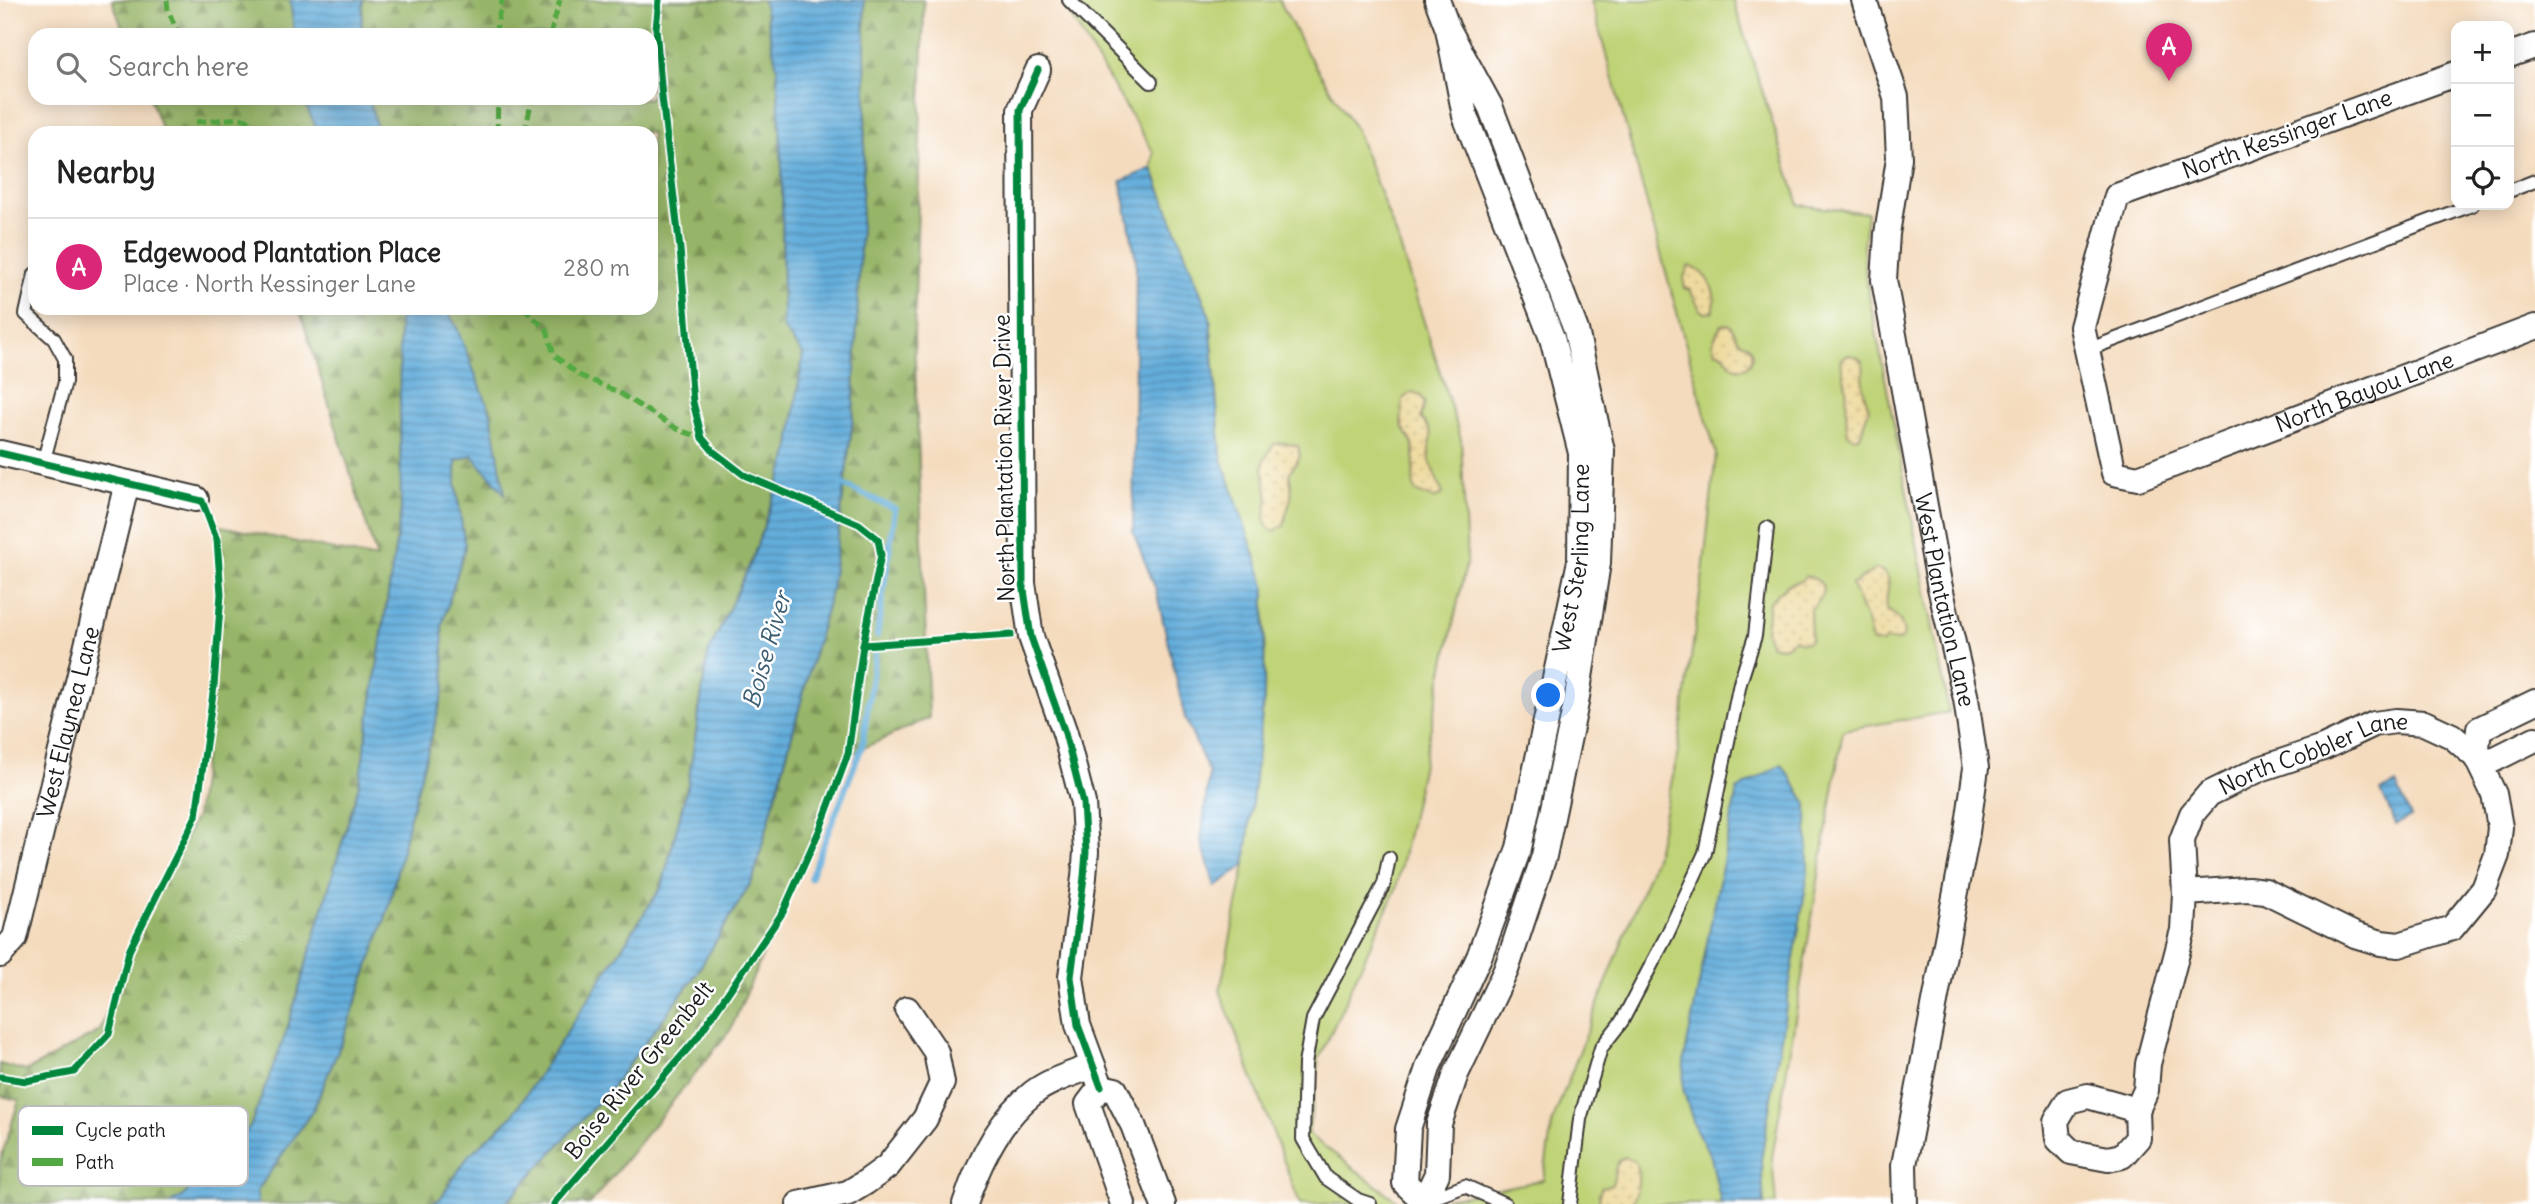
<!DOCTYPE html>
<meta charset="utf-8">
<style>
:root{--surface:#fff;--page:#f2f2f2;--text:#222;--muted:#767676;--line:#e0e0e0;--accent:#db2777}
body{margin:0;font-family:Delius,sans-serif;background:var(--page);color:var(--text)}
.controls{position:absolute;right:21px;top:21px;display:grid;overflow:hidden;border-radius:14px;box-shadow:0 4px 18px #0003}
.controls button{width:63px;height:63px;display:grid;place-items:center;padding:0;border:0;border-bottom:2px solid var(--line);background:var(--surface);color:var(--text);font:35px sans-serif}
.you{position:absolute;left:1549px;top:696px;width:24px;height:24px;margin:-18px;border:5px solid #fff;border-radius:50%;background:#1a73e8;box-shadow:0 0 0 10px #1a73e833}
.badge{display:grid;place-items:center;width:46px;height:46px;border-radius:50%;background:var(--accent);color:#fff;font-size:23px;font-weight:700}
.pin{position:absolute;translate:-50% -58px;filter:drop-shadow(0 2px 4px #0008)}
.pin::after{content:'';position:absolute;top:37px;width:24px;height:21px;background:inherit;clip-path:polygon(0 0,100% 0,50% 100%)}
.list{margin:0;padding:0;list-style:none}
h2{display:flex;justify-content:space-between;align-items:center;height:91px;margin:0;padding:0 28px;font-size:30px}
h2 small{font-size:23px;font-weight:400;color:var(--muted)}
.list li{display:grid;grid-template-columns:46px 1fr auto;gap:21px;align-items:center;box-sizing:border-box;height:98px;padding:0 28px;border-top:2px solid var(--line)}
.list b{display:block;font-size:26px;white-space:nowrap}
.list p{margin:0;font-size:23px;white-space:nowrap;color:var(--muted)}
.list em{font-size:23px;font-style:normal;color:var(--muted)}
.icon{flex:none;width:38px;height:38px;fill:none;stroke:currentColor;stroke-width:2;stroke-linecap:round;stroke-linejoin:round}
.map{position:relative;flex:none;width:2535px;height:1204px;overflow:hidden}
.search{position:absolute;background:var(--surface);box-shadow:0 4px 18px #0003;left:28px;top:28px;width:630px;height:77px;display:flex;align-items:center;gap:18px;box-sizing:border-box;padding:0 24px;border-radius:21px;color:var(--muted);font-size:26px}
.panel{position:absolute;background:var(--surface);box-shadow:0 4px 18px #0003;left:28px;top:126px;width:630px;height:189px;border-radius:21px}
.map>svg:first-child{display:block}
</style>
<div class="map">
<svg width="2535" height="1204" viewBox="0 0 2535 1204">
<defs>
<pattern id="forest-firs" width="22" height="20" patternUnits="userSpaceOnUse" patternTransform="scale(1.75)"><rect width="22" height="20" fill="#97b568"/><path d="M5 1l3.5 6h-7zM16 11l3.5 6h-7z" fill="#7a9255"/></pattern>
<pattern id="sand-dots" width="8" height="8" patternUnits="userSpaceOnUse" patternTransform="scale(1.75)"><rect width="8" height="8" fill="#eeda9e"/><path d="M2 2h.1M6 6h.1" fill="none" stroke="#ccba88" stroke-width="1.8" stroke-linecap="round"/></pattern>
<pattern id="water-rules" width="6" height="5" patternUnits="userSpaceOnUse" patternTransform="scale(1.75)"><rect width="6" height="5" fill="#63addb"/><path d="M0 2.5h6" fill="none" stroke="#518cb1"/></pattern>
</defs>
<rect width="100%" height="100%" fill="#fff"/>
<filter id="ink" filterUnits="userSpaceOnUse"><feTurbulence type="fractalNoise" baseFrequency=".0143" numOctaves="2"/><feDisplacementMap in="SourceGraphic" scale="14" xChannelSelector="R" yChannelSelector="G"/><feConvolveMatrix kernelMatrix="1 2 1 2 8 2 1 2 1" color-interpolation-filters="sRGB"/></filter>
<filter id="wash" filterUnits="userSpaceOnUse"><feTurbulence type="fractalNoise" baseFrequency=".00686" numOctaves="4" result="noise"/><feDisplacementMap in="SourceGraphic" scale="28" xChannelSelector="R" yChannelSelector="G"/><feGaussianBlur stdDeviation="1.57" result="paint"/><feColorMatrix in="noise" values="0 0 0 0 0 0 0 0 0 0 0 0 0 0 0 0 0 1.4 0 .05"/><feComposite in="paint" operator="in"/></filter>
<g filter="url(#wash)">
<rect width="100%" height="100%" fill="#f4dbbe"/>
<g fill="#bfd377" stroke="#6e784a" stroke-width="2">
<polygon points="1061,0 1279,0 1307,53 1356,130 1398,240 1461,439 1467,560 1396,889 1319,1059 1308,1134 1401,1204 1300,1204 1220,991 1245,865 1264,697 1265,585 1221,456 1210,317 1152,168 1154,153"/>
<polygon points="1591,0 1733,0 1799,205 1867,213 1863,247 1866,279 1949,712 1843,730 1772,1158 1776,1204 1448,1204 1446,1199 1543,1180 1553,1120 1655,857 1677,757 1703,573 1716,454"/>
</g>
<g fill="url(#forest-firs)" stroke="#5a6842" stroke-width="2">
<polygon points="112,0 290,0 295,35 125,35"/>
<polygon points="363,0 763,0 777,68 782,170 783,328 803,354 789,453 752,560 708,654 688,784 662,886 512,1116 469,1155 440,1199 430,1204 258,1204 256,1191 313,1110 343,1039 388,910 407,828 445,686 442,625 465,547 456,485 456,461 472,455 504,492 456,326 446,308 651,308 651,133 378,133 369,98 651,98 651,35 361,35"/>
<polygon points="864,0 923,0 924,7 914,336 929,718 848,755 731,1029 590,1204 505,1204 611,1088 695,976 753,879 831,591 853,418 866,103"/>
<polygon points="150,98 305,98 306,106 319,133 163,133"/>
<polygon points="299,308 399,308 401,510 359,785 286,1033 250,1127 182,1197 169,1204 0,1204 0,1162 19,1100 0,1096 0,1064 26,1071 100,1031 129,951 196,816 214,686 221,594 217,540 221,526 377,559"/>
</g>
<g fill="url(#sand-dots)" stroke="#857b5d" stroke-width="2">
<path d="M1689,266C1708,272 1719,293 1713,312L1705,313L1700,309L1690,290L1684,288V277Z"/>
<path d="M1727,324C1736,328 1734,336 1740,341C1746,346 1745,341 1750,347C1757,358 1748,371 1736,368C1727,365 1729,354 1715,351L1712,343L1721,325Z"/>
<path d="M1849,355C1870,357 1862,373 1863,387C1864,395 1868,403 1869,411C1863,420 1864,428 1860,436L1855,438L1848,434C1844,417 1849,399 1845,381C1843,373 1840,367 1842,358Z"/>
<path d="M1412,392L1420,395L1425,402L1421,418C1441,441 1425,439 1430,461C1433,472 1439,483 1443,494L1434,499L1415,491C1411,479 1415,465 1414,452C1414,440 1407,436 1403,427C1399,419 1403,407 1403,399Z"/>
<path d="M1284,443L1298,446L1300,456L1289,474C1296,501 1287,501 1284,526L1273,531L1267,526L1265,517L1268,498L1263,469L1264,460L1274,444Z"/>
<path d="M1876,569C1900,575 1881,595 1888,611C1898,615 1906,627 1903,638L1896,641L1886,639L1882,644L1872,642L1867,621L1852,585Z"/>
<path d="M1805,576C1831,581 1825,596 1810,610L1811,639L1807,642L1801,643L1794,639C1786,648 1782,648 1771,645L1766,632L1769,602L1787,585L1801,581Z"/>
<path d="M1625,1157L1635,1161C1640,1176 1639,1191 1631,1204H1600L1599,1194L1602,1187L1612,1184C1616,1174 1613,1162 1625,1157Z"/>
</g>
<g fill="url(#water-rules)" stroke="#40647c" stroke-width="2">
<polygon points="290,0 363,0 361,35 295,35"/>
<polygon points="763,0 864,0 866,103 853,418 831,591 753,879 695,976 611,1088 505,1204 430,1204 440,1199 469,1155 512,1116 662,886 688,784 708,654 752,560 789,453 803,354 783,328 782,170 777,68"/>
<polygon points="305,98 369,98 378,133 319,133 306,106"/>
<polygon points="1152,168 1210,317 1221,456 1265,585 1264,697 1245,865 1215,887 1201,840 1209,773 1185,718 1156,590 1133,532 1136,260 1121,181"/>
<polygon points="399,308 446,308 456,326 491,413 505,494 472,455 456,461 456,486 465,547 442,625 445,686 407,828 388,910 343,1039 313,1110 257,1191 258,1204 169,1204 182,1197 250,1127 286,1033 359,785 401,510"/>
<polygon points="1782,764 1807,804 1808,873 1761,1160 1764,1204 1721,1204 1711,1157 1695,1128 1683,1089 1684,1060 1737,790"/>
<polygon points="2396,784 2411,817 2396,824 2381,791"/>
</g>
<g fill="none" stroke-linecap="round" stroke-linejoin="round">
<g stroke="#63addb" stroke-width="6">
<polyline points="839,483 895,509 877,636"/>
<polyline points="810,878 862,747 876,648"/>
</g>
</g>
</g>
<g filter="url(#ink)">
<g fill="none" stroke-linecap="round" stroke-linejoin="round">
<defs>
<g id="service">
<polyline points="1069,0 1151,82"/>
<polyline points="2509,191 2535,181"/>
<polyline points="35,274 26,314 54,339 65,359 65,382 43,463"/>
<polyline points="2087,350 2472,205"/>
<polyline points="1424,1201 1465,1186 1505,1204"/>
<polyline points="1370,1204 1358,1200 1326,1178 1303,1139 1305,1064 1313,1019 1384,884 1389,858"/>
<polyline points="1570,1204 1580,1119 1601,1048 1622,1021 1667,935 1705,853 1740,683 1755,636 1767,528"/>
</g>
<g id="minor">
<path id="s1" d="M1437,0L1448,29L1490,106L1576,330L1602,451L1598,563L1576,703L1544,856L1506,970L1456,1074L1439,1124L1437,1174L1424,1201L1405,1183L1408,1129L1429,1065L1479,957L1519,848L1580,561L1581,453L1552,338L1465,116L1448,29"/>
<path id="s2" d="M1864,0L1896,97L1899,158L1887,234L1884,280L1939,583L1966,699L1976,768L1966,839L1904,1165L1905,1204"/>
<polyline points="2509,55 2535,46"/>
<polyline points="1038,70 1020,110 1023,583 1031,637 1065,733 1083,803 1086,852 1084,877 1071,977 1078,1025 1101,1087"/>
<path id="s3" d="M2456,74L2117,196L2082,327L2114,473L2138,478L2535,327"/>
<polyline points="0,453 196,499"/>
<polyline points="2535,702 2479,729 2476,757 2493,760 2535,739"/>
<path id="s4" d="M0,955L15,938L127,483"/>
<polyline points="1101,1087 1115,1090 1133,1125 1163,1204"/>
<polyline points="1101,1087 1088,1104 1123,1204"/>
<polygon points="2088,1096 2137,1110 2138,1138 2122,1156 2108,1159 2071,1152 2058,1139 2056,1121 2068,1101"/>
<path id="s5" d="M2137,1110L2146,1090L2148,1064L2183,930L2185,893L2182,840L2192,814L2209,794L2260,769L2323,748L2374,724L2396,721L2424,723L2452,736L2476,757L2494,794L2500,827L2497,855L2484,889L2452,928L2399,945L2381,943L2355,935L2265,891L2248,889L2185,893"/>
<polyline points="799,1204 848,1193 866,1182 888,1166 925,1119 942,1083 936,1052 907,1009"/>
<path d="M965,1204C978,1164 999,1120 1033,1093C1050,1080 1072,1074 1093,1066"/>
</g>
</defs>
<use href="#service" stroke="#3c3934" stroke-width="16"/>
<use href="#minor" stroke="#3c3934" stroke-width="28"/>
<use href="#service" stroke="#fff" stroke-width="12"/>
<use href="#minor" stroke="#fff" stroke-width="24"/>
<g stroke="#52a943" stroke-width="5" stroke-dasharray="10 5" stroke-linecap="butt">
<polyline points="167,0 168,10 179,35"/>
<polyline points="495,35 502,0"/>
<polyline points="550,35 560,0"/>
<polyline points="196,122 241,118 250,121 260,133"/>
<polyline points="497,133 498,98"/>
<polyline points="525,133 532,98"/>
<polyline points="523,308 547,330 554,355 579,375 616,391 679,430 702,438"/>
</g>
<defs>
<g id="cycleway">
<polyline points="1038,70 1020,110 1023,583 1031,637 1065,733 1083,803 1086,852 1084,877 1071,977 1078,1025 1101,1087"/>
<polyline points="0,453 202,501 217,540 221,594 214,686 196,816 129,951 109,1034 74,1072 26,1081 0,1077"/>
<polyline points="863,645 1011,635"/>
<polyline points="554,1204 697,1038 783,912 820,829 848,754 863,645 881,555 878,539 859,524 744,475 714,452 702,438 693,402 680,249 662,97 656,28 659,0"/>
</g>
</defs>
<use href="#cycleway" stroke="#fff" stroke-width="11"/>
<use href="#cycleway" stroke="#00873e" stroke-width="7"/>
</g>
</g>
<g text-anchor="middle" stroke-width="5" stroke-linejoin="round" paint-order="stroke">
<g font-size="23" fill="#1c1c1c" stroke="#fff">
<text transform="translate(2287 134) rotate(-20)" y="8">North Kessinger Lane</text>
<text dy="8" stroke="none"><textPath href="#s3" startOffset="912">North Bayou Lane</textPath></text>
<text transform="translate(1004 458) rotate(-91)" y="8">North Plantation River Drive</text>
<text dy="8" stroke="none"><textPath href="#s1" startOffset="1939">West Sterling Lane</textPath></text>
<text dy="8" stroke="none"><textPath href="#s2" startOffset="612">West Plantation Lane</textPath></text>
<text dy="8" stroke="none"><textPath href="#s4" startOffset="245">West Elaynea Lane</textPath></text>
<text dy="8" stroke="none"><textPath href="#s5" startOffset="444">North Cobbler Lane</textPath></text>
<text transform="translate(639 1070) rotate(-51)" y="8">Boise River Greenbelt</text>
</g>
<g font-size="24" font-style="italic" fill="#3c5d72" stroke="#fff">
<text transform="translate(767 650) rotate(-74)" y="8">Boise River</text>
</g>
</g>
<rect x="18" y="1106" width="230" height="80" rx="10" fill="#fff" stroke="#bbb" stroke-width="2"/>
<rect x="32" y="1126" width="31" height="9" fill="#00873e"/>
<rect x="32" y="1158" width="31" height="8" fill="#52a943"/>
<g font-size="19" fill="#1c1c1c">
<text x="75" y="1137">Cycle path</text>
<text x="75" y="1169">Path</text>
</g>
</svg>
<div class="controls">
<button>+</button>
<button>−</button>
<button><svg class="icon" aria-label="locate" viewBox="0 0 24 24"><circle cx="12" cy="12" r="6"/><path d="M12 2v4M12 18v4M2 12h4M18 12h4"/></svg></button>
</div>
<div class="you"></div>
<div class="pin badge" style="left:2169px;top:81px">A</div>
<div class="search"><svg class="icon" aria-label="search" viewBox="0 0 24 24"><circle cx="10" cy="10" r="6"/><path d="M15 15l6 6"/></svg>Search here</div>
<section class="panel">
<h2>Nearby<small></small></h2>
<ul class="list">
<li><span class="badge">A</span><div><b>Edgewood Plantation Place</b><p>Place · North Kessinger Lane</p></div><em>280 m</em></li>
</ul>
</section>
</div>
